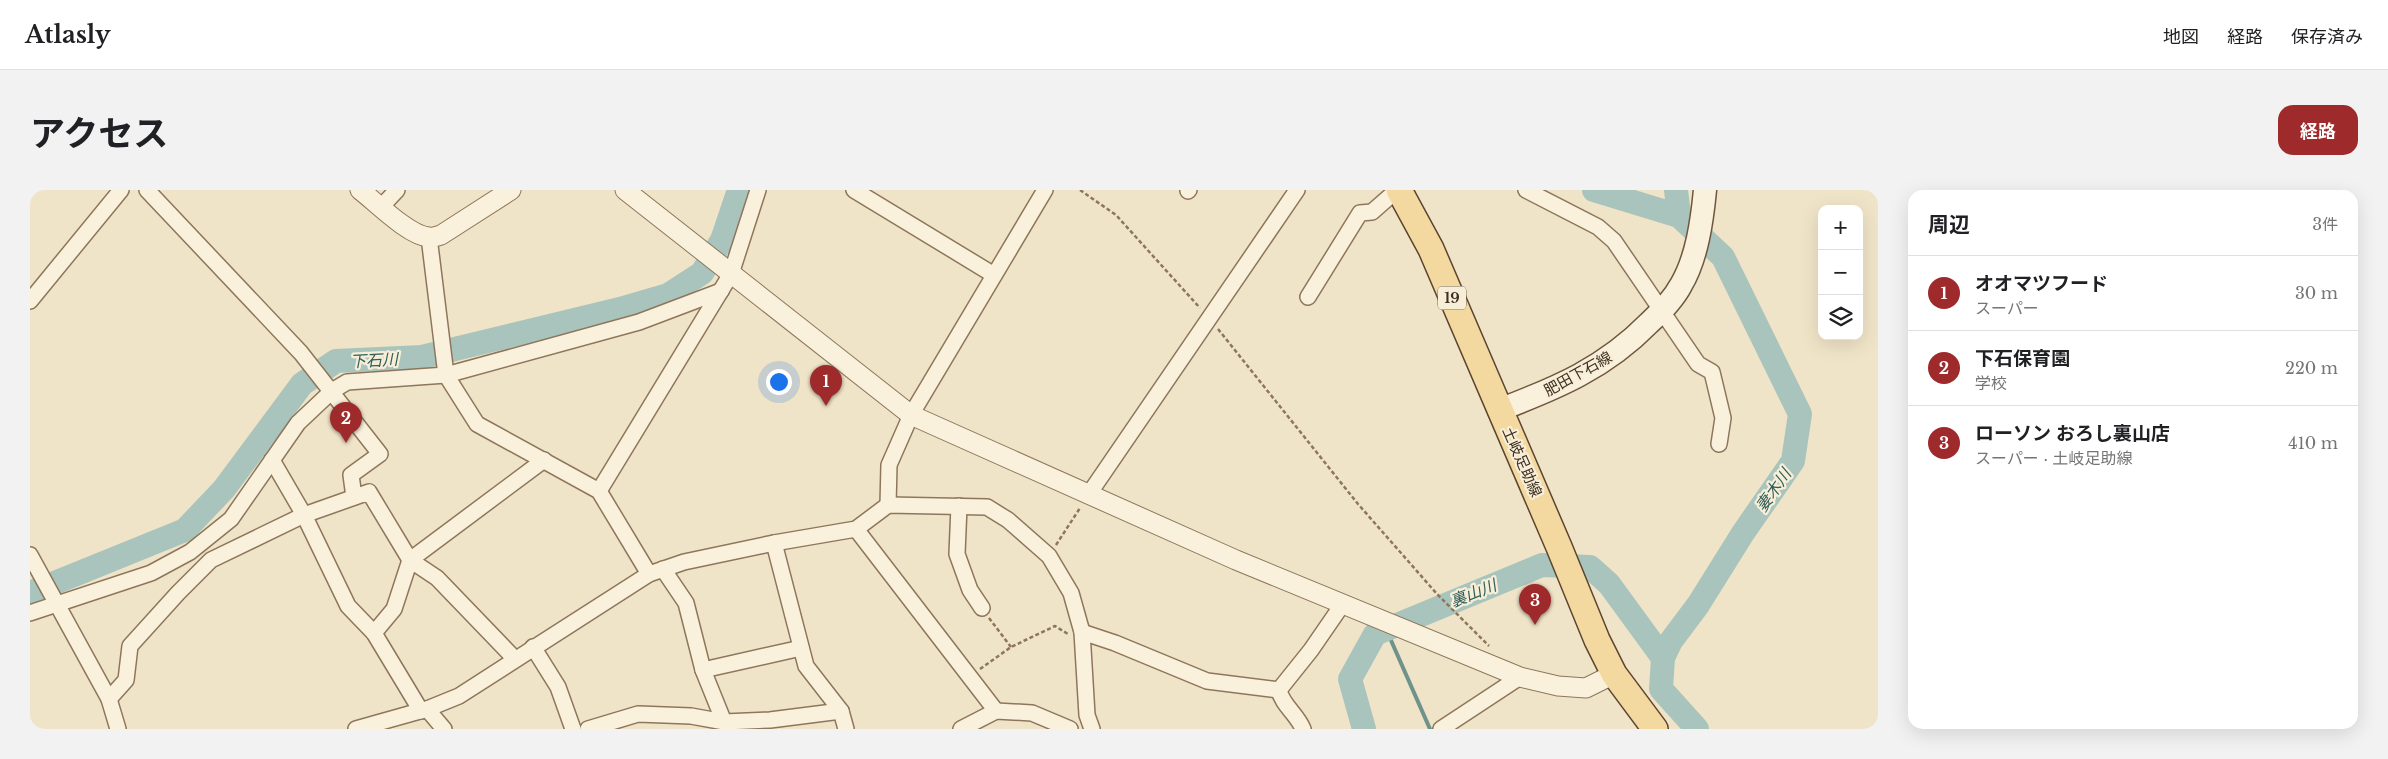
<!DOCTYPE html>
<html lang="ja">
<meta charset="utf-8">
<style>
:root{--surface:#fff;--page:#f2f2f2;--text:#202124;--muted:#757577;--line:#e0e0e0;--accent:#9e2a2b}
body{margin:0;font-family:"Libre Baskerville","Noto Sans JP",serif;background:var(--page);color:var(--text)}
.controls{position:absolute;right:15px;top:15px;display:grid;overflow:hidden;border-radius:10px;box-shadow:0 5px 20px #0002}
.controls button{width:45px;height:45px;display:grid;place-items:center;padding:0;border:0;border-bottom:1px solid var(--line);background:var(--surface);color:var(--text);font:25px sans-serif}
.you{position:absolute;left:748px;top:191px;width:18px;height:18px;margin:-12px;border:4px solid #fff;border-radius:50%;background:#1a73e8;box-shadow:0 0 0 8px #1a73e833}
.badge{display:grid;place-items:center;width:32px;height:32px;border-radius:50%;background:var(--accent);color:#fff;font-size:16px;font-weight:700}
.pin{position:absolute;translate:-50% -41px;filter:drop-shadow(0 1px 2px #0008)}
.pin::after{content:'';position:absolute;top:26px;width:18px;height:15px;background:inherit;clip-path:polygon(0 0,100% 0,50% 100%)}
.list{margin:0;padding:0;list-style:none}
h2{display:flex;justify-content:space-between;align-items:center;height:65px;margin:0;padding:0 20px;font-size:21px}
h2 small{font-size:16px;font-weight:400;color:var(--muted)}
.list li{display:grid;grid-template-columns:32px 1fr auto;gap:15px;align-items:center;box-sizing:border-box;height:75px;padding:0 20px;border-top:1px solid var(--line)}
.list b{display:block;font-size:19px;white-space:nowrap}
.list p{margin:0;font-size:16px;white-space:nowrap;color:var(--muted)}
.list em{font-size:16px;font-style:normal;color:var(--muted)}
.icon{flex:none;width:28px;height:28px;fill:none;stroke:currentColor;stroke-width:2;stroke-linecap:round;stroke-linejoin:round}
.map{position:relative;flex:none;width:1848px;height:539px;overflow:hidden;border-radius:15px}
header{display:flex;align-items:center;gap:30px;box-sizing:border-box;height:70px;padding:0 25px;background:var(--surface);border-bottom:1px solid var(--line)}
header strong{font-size:24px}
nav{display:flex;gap:28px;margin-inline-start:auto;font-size:18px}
.intro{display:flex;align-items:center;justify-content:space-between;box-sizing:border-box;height:120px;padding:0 30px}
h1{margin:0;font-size:35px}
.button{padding:12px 22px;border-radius:15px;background:var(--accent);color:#fff;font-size:18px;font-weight:700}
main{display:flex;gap:30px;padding:0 30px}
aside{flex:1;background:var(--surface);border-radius:15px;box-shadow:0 5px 20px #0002}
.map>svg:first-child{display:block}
</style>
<header>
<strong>Atlasly</strong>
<nav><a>地図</a><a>経路</a><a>保存済み</a></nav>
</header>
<div class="intro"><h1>アクセス</h1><a class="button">経路</a></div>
<main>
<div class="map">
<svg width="1848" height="539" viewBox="0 0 1848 539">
<rect width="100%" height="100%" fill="#f0e4c8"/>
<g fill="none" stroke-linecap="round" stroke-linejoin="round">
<polyline stroke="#6f938a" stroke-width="4" points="1356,439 1400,539"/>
<g stroke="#a9c4bc" stroke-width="24">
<polyline points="1564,0 1649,26 1693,67 1770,224 1763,271 1713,343 1668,415 1641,451 1633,468 1631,499 1667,539"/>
<polyline points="1646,0 1649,26"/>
<polyline points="0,403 155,340 194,299 272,194 306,171 392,167 590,119 638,105 672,83 692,50 709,0"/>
<polyline points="1334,539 1320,489 1345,444 1512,375 1560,377 1579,394 1633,468"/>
</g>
<defs>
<g id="minor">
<polyline points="117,0 271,163 350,264 321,285 324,307"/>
<polyline points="824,0 964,85"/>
<polyline points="1496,0 1568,37 1584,51 1668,174 1682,182 1693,228 1689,254"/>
<polyline points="1158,1 1159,0"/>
<polyline points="351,17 367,0"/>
<polyline points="399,47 416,185 447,234 569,301 619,384"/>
<polyline points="1278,107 1330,23 1342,22 1367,0"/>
<polyline points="0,111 91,0"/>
<polyline points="242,270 274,325 318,416 344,443 391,521"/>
<polyline points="569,301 701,84 728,0"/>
<polyline points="1059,304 1267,0"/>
<polyline points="858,315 859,275 881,225 1015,0"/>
<polyline points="929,316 927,364 940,400 952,418"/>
<polyline points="826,339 966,521"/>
<polyline points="744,353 776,476 811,521 816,539"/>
<polyline points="0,365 79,509 88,539"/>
<polyline points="633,379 656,413 673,480 694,532"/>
<polyline points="0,423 121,383 160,362 201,329 268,233 302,201 317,192 416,185 609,132 691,101"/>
<polyline points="1052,442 1085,453 1177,491 1249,500 1281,460 1312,415"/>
<polyline points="344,443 364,419 380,370 514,270"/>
<polyline points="503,457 528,497 543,539"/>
<polyline points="673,480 771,458"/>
<path d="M1249,500C1252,515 1267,524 1273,539"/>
<polyline points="79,509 96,490 100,456 148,403 181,370 274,325 339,302 380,370 407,388 485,469"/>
<polyline points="397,519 414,539"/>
<polyline points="326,539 397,519 429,506 619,384 654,372 744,353 826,339 858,315 957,317 978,330 1019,366 1041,403 1052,442 1057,525 1062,539"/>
<polyline points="558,539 608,524 661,526 694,532 740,530 811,521"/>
<polyline points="931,539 966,521 1002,523 1040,539"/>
<polyline points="1411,539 1490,487"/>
</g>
<g id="tertiary">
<path d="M330,0C346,12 379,46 399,47C403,48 407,46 411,45L481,0"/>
<polyline points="595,0 881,225 1206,370 1490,487 1528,496 1556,498 1584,484"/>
</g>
<path id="secondary" d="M1469,220C1527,198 1575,178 1619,133C1631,122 1643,110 1651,95C1667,68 1672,31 1675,0"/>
<polyline id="primary" points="1369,0 1401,59 1529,357 1567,450 1584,484 1625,539"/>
</defs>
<use href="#minor" stroke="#8d765c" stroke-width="18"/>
<use href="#tertiary" stroke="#8d765c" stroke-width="21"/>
<use href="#secondary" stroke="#6f573f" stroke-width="25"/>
<use href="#primary" stroke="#5b4430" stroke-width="28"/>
<g stroke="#8d765c" stroke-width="2.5" stroke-dasharray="4 2.5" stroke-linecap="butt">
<polyline points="1050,0 1086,25 1170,118"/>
<polyline points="1188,139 1328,314 1407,404 1459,456"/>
<polyline points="1026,355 1050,318"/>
<polyline points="959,428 981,457"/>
<polyline points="950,479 981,457 1025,436 1038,444"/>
</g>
<use href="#minor" stroke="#faf1dc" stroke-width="15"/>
<use href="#tertiary" stroke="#faf1dc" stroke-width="19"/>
<use href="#secondary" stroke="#faf1dc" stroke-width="22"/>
<use href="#primary" stroke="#f3d9a0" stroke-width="25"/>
</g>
<g text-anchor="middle" stroke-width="4.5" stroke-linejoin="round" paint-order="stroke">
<rect fill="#f7eed8" stroke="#756857" stroke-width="1" x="1408" y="96.5" width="28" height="23" rx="4"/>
<g font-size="14" font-weight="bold" fill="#3d2e20">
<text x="1422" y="113">19</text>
</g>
<g font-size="15" fill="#3d2e20" stroke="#f7eed8">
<text transform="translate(1548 184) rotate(-29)" y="5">肥田下石線</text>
<text transform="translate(1492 272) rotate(66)" y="5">土岐足助線</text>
</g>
<g font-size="16" font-style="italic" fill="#2f5d5a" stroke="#f7eed8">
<text transform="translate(344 170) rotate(-3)" y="6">下石川</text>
<text transform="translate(1743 300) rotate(-55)" y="6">妻木川</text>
<text transform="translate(1443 403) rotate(-22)" y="6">裏山川</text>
</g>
</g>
</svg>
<div class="controls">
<button>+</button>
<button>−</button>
<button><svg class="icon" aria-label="layers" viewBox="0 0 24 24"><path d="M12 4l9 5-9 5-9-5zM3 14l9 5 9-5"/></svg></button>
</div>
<div class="you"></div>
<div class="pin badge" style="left:796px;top:216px">1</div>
<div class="pin badge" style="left:316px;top:253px">2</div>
<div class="pin badge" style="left:1505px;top:435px">3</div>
</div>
<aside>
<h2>周辺<small>3件</small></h2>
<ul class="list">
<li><span class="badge">1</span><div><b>オオマツフード</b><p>スーパー</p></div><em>30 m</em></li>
<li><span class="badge">2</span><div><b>下石保育園</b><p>学校</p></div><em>220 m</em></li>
<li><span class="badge">3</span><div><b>ローソン おろし裏山店</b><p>スーパー · 土岐足助線</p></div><em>410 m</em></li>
</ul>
</aside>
</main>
